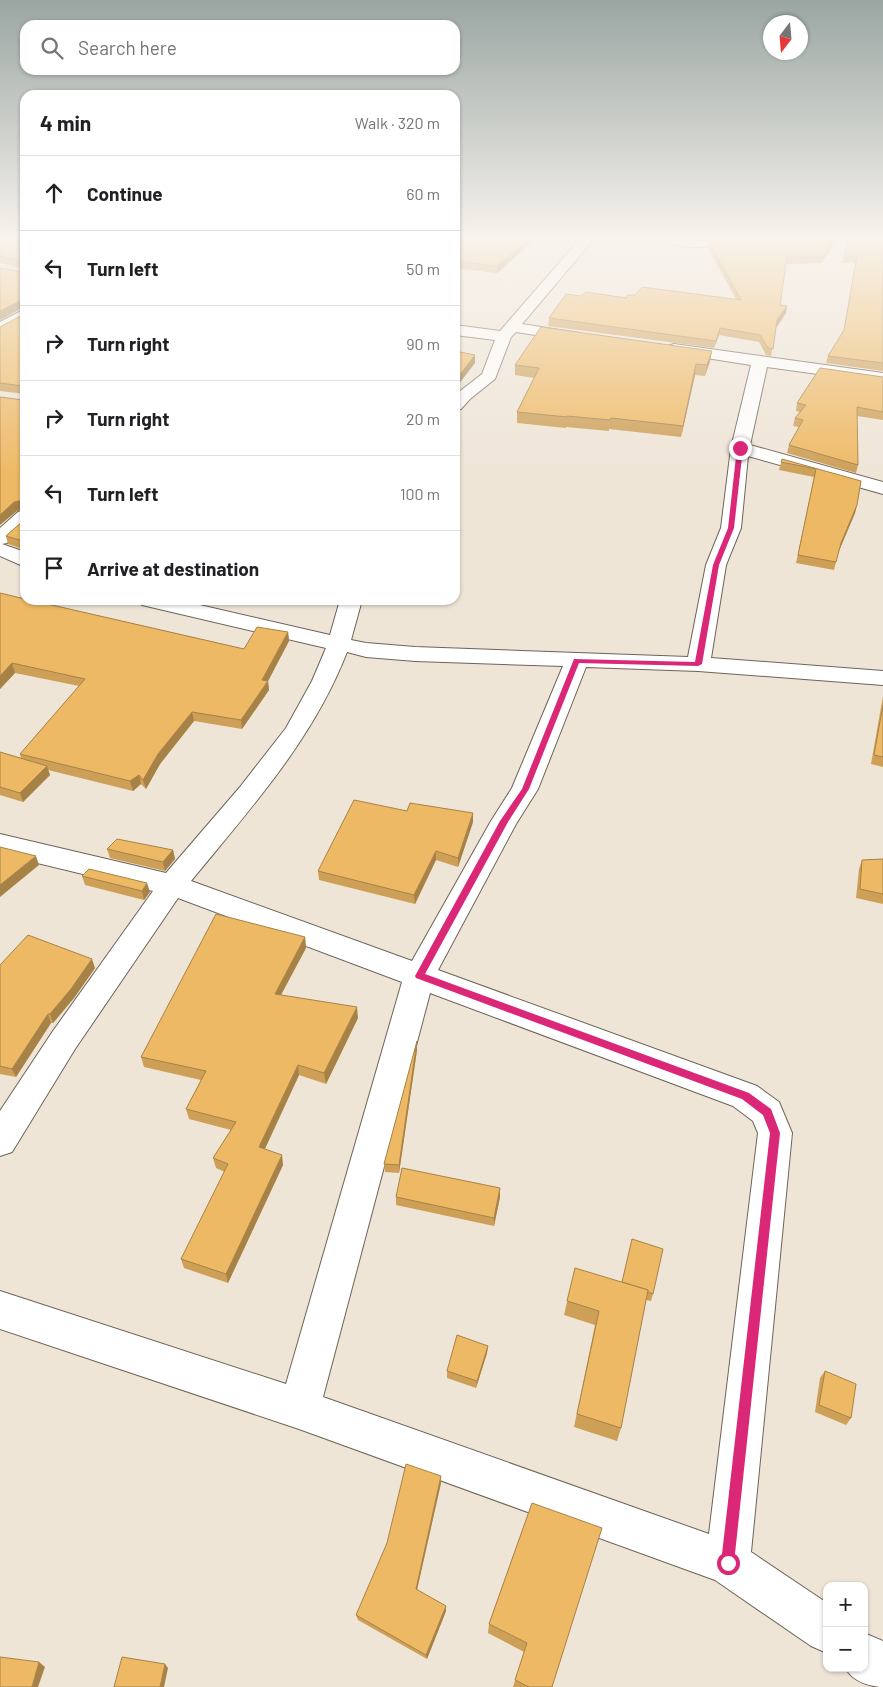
<!DOCTYPE html>
<meta charset="utf-8">
<style>
:root{--surface:#fff;--page:#f6f6f6;--text:#202124;--muted:#757577;--line:#e0e0e0}
body{margin:0;font-family:Barlow,sans-serif;background:var(--page);color:var(--text)}
.controls{position:absolute;right:15px;bottom:15px;display:grid;overflow:hidden;border-radius:10px;box-shadow:0 1px 4px #0004}
.controls button{width:45px;height:45px;display:grid;place-items:center;padding:0;border:0;border-bottom:1px solid var(--line);background:var(--surface);color:var(--text);font:25px sans-serif}
.compass{position:absolute;left:763px;top:15px;width:45px;height:45px;border-radius:50%;background:var(--surface);box-shadow:0 1px 4px #0004;rotate:196deg}
.stop{position:absolute;width:15px;height:15px;margin:-11px;border:4px solid #db2777;border-radius:50%;background:#fff}
.stop.end{background:#db2777;border-color:#fff;box-shadow:0 1px 5px #0008}
.list{margin:0;padding:0;list-style:none}
h2{display:flex;justify-content:space-between;align-items:center;height:65px;margin:0;padding:0 20px;font-size:21px}
h2 small{font-size:16px;font-weight:400;color:var(--muted)}
.list li{display:grid;grid-template-columns:32px 1fr auto;gap:15px;align-items:center;box-sizing:border-box;height:75px;padding:0 20px;border-top:1px solid var(--line)}
.list b{display:block;font-size:19px;white-space:nowrap}
.list em{font-size:16px;font-style:normal;color:var(--muted)}
.icon{flex:none;width:28px;height:28px;fill:none;stroke:currentColor;stroke-width:2;stroke-linecap:round;stroke-linejoin:round}
.map{position:relative;flex:none;width:883px;height:1687px;overflow:hidden}
.search{position:absolute;background:var(--surface);box-shadow:0 1px 4px #0004;left:20px;top:20px;width:440px;height:55px;display:flex;align-items:center;gap:12px;box-sizing:border-box;padding:0 18px;border-radius:15px;color:var(--muted);font-size:19px}
.panel{position:absolute;background:var(--surface);box-shadow:0 1px 4px #0004;left:20px;top:90px;width:440px;height:515px;border-radius:15px}
.map>svg:first-child{display:block}
</style>
<div class="map">
<svg width="883" height="1687" viewBox="0 0 883 1687">
<rect width="100%" height="100%" fill="#efe5d7"/>
<g fill="none" stroke-linecap="round" stroke-linejoin="round">
<defs>
<g id="minor">
<polygon points="579,240 593,240 522,324 579,333 582,336 579,339 574,341 516,332 511,337 495,379 470,399 461,409 455,410 455,395 482,374 495,340 455,335 455,325 500,331"/>
<path d="M661,240L713,241L715,244C709,250 667,246 661,240Z"/>
<polygon points="25,309 25,320 0,334 0,322"/>
<path d="M674,344L883,373V383L767,367L750,445L883,482V494L748,456L741,528L726,565L711,658L883,671V685L698,671L586,667L538,789L516,824L438,970L757,1086L779,1102L792,1133L751,1552L827,1603V1653L811,1646L715,1580L299,1429L0,1329V1291L286,1384L402,982L178,898L75,1049L12,1152L0,1156V1111L53,1031L153,891L0,854V834L166,873L240,787L286,728L312,681L326,648L142,605L139,600H178L330,635L340,600H362L351,640L366,643L415,647L688,657L706,565L721,528L731,448L751,365L668,352L666,349L668,346ZM347,652L366,657L415,661L563,666L512,788L491,821L412,961L191,881C250,809 313,740 347,652ZM430,993L733,1106L753,1121L758,1133L709,1534L323,1397Z"/>
<polygon points="25,510 25,527 7,543 2,544 25,552 25,567 0,556 0,528 18,512"/>
<path d="M864,1633L883,1641V1687C871,1687 851,1681 846,1668H864Z"/>
</g>
</defs>
<use href="#minor" stroke="#6d6458" stroke-width="2"/>
<use href="#minor" fill="#fff" fill-rule="evenodd"/>
</g>
<g fill="#cd9f57">
<polygon points="0,240 25,240 25,269 0,263"/>
<polygon points="455,240 534,240 497,273 455,268"/>
<polygon points="712,240 837,240 821,263 786,264 780,305 786,313 776,327 771,356 766,355 759,342 719,335 714,348 548,326 549,318 581,296 736,299 708,248 709,242 713,240"/>
<polygon points="848,240 883,240 883,371 826,363 828,356 844,332 855,262 842,263"/>
<polygon points="25,270 25,550 8,544 6,536 24,520 24,509 17,511 23,400 25,398 25,394 0,391 0,327 24,314 24,307 0,320 23,272"/>
<polygon points="712,351 710,361 705,376 695,375 681,437 609,429 609,431 566,427 566,428 517,423 517,412 534,378 515,375 515,365"/>
<polygon points="883,377 883,420 857,416 858,465 856,473 787,453 789,445 799,427 793,426 795,418 800,412 796,411 797,403"/>
<polygon points="782,459 861,481 855,513 839,550 834,570 796,563 814,477 779,470"/>
<polygon points="0,593 244,649 288,632 289,641 268,681 269,690 242,729 194,721 160,764 146,789 141,784 133,791 48,770 50,775 23,802 0,795 0,752 21,758 20,754 79,686 15,673 0,689"/>
<polygon points="883,696 883,767 871,764"/>
<polygon points="407,811 473,822 458,867 436,860 415,904 319,880 318,871"/>
<polygon points="107,849 173,850 175,859 165,871 110,858"/>
<polygon points="883,859 883,904 856,898 859,869 862,860"/>
<polygon points="82,876 150,892 144,900 85,885"/>
<polygon points="305,937 306,948 281,995 358,1018 326,1084 299,1075 265,1149 283,1165 228,1283 184,1268 181,1259 225,1172 216,1168 213,1158 231,1130 189,1119 186,1109 201,1080 144,1067 141,1057"/>
<polygon points="0,965 95,968 74,998 53,1023 51,1023 16,1077 0,1074"/>
<polygon points="417,1050 399,1173 385,1172 384,1164"/>
<polygon points="396,1197 500,1197 494,1226 396,1205"/>
<polygon points="575,1268 653,1294 651,1301 646,1300 621,1428 617,1441 574,1427 595,1325 564,1315"/>
<polygon points="488,1346 487,1353 476,1388 447,1378 447,1371"/>
<polygon points="825,1371 851,1418 846,1425 815,1412 820,1378"/>
<polygon points="441,1483 417,1590 446,1606 446,1611 427,1659 358,1620 356,1615"/>
<polygon points="532,1503 552,1687 513,1687 524,1652 488,1633 489,1624"/>
</g>
<g fill="#a78247">
<polygon points="527,240 534,240 497,273 497,266"/>
<polygon points="834,240 837,240 821,263 822,257"/>
<polygon points="22,300 24,307 0,320 0,311"/>
<polygon points="787,306 786,313 776,328 777,320"/>
<polygon points="720,328 719,335 714,348 716,341"/>
<polygon points="712,351 710,361 705,376 707,365"/>
<polygon points="475,355 475,363 455,389 455,381"/>
<polygon points="696,364 695,375 681,437 683,426"/>
<polygon points="24,500 25,509 17,511 0,525 0,515 14,502"/>
<polygon points="857,505 855,513 839,551 841,543"/>
<polygon points="288,632 289,641 267,683 268,681 269,690 242,729 241,720"/>
<polygon points="12,663 15,673 0,689 0,676"/>
<polygon points="192,712 194,721 160,764 146,789 143,780 158,754"/>
<polygon points="47,766 50,775 23,802 20,793"/>
<polygon points="139,775 141,784 133,791 130,781"/>
<polygon points="473,813 473,822 458,867 458,858"/>
<polygon points="173,850 175,859 165,871 163,862"/>
<polygon points="436,851 436,860 415,904 414,895"/>
<polygon points="36,856 39,865 0,897 0,885"/>
<polygon points="147,883 150,892 144,900 142,891"/>
<polygon points="305,937 306,948 276,1004 275,994"/>
<polygon points="92,959 95,968 74,998 53,1023 50,1014"/>
<polygon points="357,1007 358,1018 326,1084 324,1073"/>
<polygon points="48,1014 51,1023 16,1077 12,1069"/>
<polygon points="417,1041 417,1050 399,1173 399,1165"/>
<polygon points="298,1065 299,1075 261,1157 259,1147"/>
<polygon points="282,1155 283,1165 228,1283 226,1274"/>
<polygon points="500,1188 500,1197 494,1226 494,1218"/>
<polygon points="488,1346 487,1353 476,1388 477,1381"/>
<polygon points="441,1476 441,1483 416,1594 416,1589"/>
<polygon points="446,1606 446,1611 427,1659 426,1655"/>
<polygon points="39,1662 45,1667 38,1687 32,1687"/>
<polygon points="165,1664 168,1668 164,1687 160,1687"/>
</g>
<g fill="#eeb965" stroke="#a78247">
<polygon points="0,240 25,240 25,262 0,256"/>
<polygon points="455,240 527,240 497,266 455,261"/>
<polygon points="714,240 834,240 822,257 787,257 780,305 787,306 777,320 773,349 768,348 760,335 720,328 716,341 549,318 566,294 581,296 586,292 626,298 627,295 635,295 642,287 741,300 709,242"/>
<polygon points="848,240 883,240 883,363 828,356 844,330 857,256 844,256"/>
<polygon points="0,268 23,272 25,270 25,547 23,541 6,536 24,520 24,500 14,502 0,515 0,397 23,400 25,398 25,388 23,386 0,383 0,327 24,314 25,300 22,300 0,311"/>
<polygon points="541,327 712,351 707,365 696,364 683,426 611,418 610,420 567,416 567,417 517,412 539,368 515,365"/>
<polygon points="455,351 475,355 455,381"/>
<polygon points="820,368 883,377 883,412 857,407 858,465 789,445 803,420 795,418 806,405 797,403"/>
<polygon points="782,459 861,481 857,505 841,543 836,562 798,555 816,469 781,462"/>
<polygon points="0,593 25,599 25,600 30,600 244,649 257,627 288,632 262,680 268,681 241,720 192,712 158,754 143,780 139,775 130,781 20,754 85,679 12,663 0,676"/>
<polygon points="883,705 883,757 874,755"/>
<polygon points="0,752 47,766 20,793 0,787"/>
<polygon points="354,800 407,811 410,803 473,813 458,858 436,851 414,895 318,871"/>
<polygon points="117,839 173,850 163,862 107,849"/>
<polygon points="0,847 36,856 0,885"/>
<polygon points="883,859 883,894 860,889 862,860"/>
<polygon points="89,869 147,883 142,891 82,876"/>
<polygon points="216,914 305,937 275,994 357,1007 324,1073 298,1065 259,1147 282,1155 226,1274 181,1259 228,1164 213,1158 236,1122 186,1109 206,1071 141,1057"/>
<polygon points="28,935 92,959 71,989 50,1014 48,1014 12,1069 0,1066 0,965"/>
<polygon points="417,1041 399,1165 384,1164"/>
<polygon points="402,1168 500,1188 494,1218 396,1197"/>
<polygon points="632,1239 663,1249 653,1294 648,1292 648,1290 622,1282"/>
<polygon points="575,1268 648,1290 621,1428 577,1414 599,1311 567,1301"/>
<polygon points="457,1335 488,1346 477,1381 447,1371"/>
<polygon points="825,1371 856,1384 851,1418 819,1405"/>
<polygon points="406,1464 441,1476 416,1589 446,1606 426,1655 356,1615 387,1543"/>
<polygon points="532,1503 602,1528 552,1687 529,1687 515,1680 527,1643 489,1624"/>
<polygon points="0,1657 39,1662 32,1687 0,1687"/>
<polygon points="122,1657 165,1664 160,1687 114,1687"/>
</g>
<linearGradient id="sky" x2="0" y2="1"><stop stop-color="#9aa6a3"/><stop offset="0.5" stop-color="#f8f3ed"/><stop offset="1" stop-color="#f8f3ed" stop-opacity="0"/></linearGradient>
<rect width="883" height="476" fill="url(#sky)"/>
<polygon fill="#db2777" points="740,447 743,448 734,528 719,565 702,664 698,666 579,663 529,789 508,822 425,974 749,1093 771,1109 780,1133 734,1563 732,1567 728,1569 723,1567 721,1563 770,1133 763,1115 742,1099 416,978 415,976 500,821 522,789 574,659 695,662 713,565 728,528 737,448"/>
</svg>
<div class="controls">
<button>+</button>
<button>−</button>
</div>
<svg class="compass" viewBox="-18 -18 36 36"><path d="M0-13l5 13h-10z" fill="#e53935"/><path d="M0 13l5-13h-10z" fill="#757577"/></svg>
<div class="stop" style="left:728px;top:1563px"></div>
<div class="stop end" style="left:740px;top:448px"></div>
<div class="search"><svg class="icon" aria-label="search" viewBox="0 0 24 24"><circle cx="10" cy="10" r="6"/><path d="M15 15l6 6"/></svg>Search here</div>
<section class="panel">
<h2>4 min<small>Walk · 320 m</small></h2>
<ul class="list">
<li><svg class="icon" aria-label="ahead" viewBox="0 0 24 24"><path d="M12 20V5M6 11l6-6 6 6"/></svg><div><b>Continue</b></div><em>60 m</em></li>
<li><svg class="icon" aria-label="left" viewBox="0 0 24 24"><path d="M17 20v-9H6M10 6l-5 5 5 5"/></svg><div><b>Turn left</b></div><em>50 m</em></li>
<li><svg class="icon" aria-label="right" viewBox="0 0 24 24"><path d="M7 20v-9h11M14 6l5 5-5 5"/></svg><div><b>Turn right</b></div><em>90 m</em></li>
<li><svg class="icon" aria-label="right" viewBox="0 0 24 24"><path d="M7 20v-9h11M14 6l5 5-5 5"/></svg><div><b>Turn right</b></div><em>20 m</em></li>
<li><svg class="icon" aria-label="left" viewBox="0 0 24 24"><path d="M17 20v-9H6M10 6l-5 5 5 5"/></svg><div><b>Turn left</b></div><em>100 m</em></li>
<li><svg class="icon" aria-label="arrive" viewBox="0 0 24 24"><path d="M6 21V4h12l-3 4 3 4H6"/></svg><div><b>Arrive at destination</b></div></li>
</ul>
</section>
</div>
